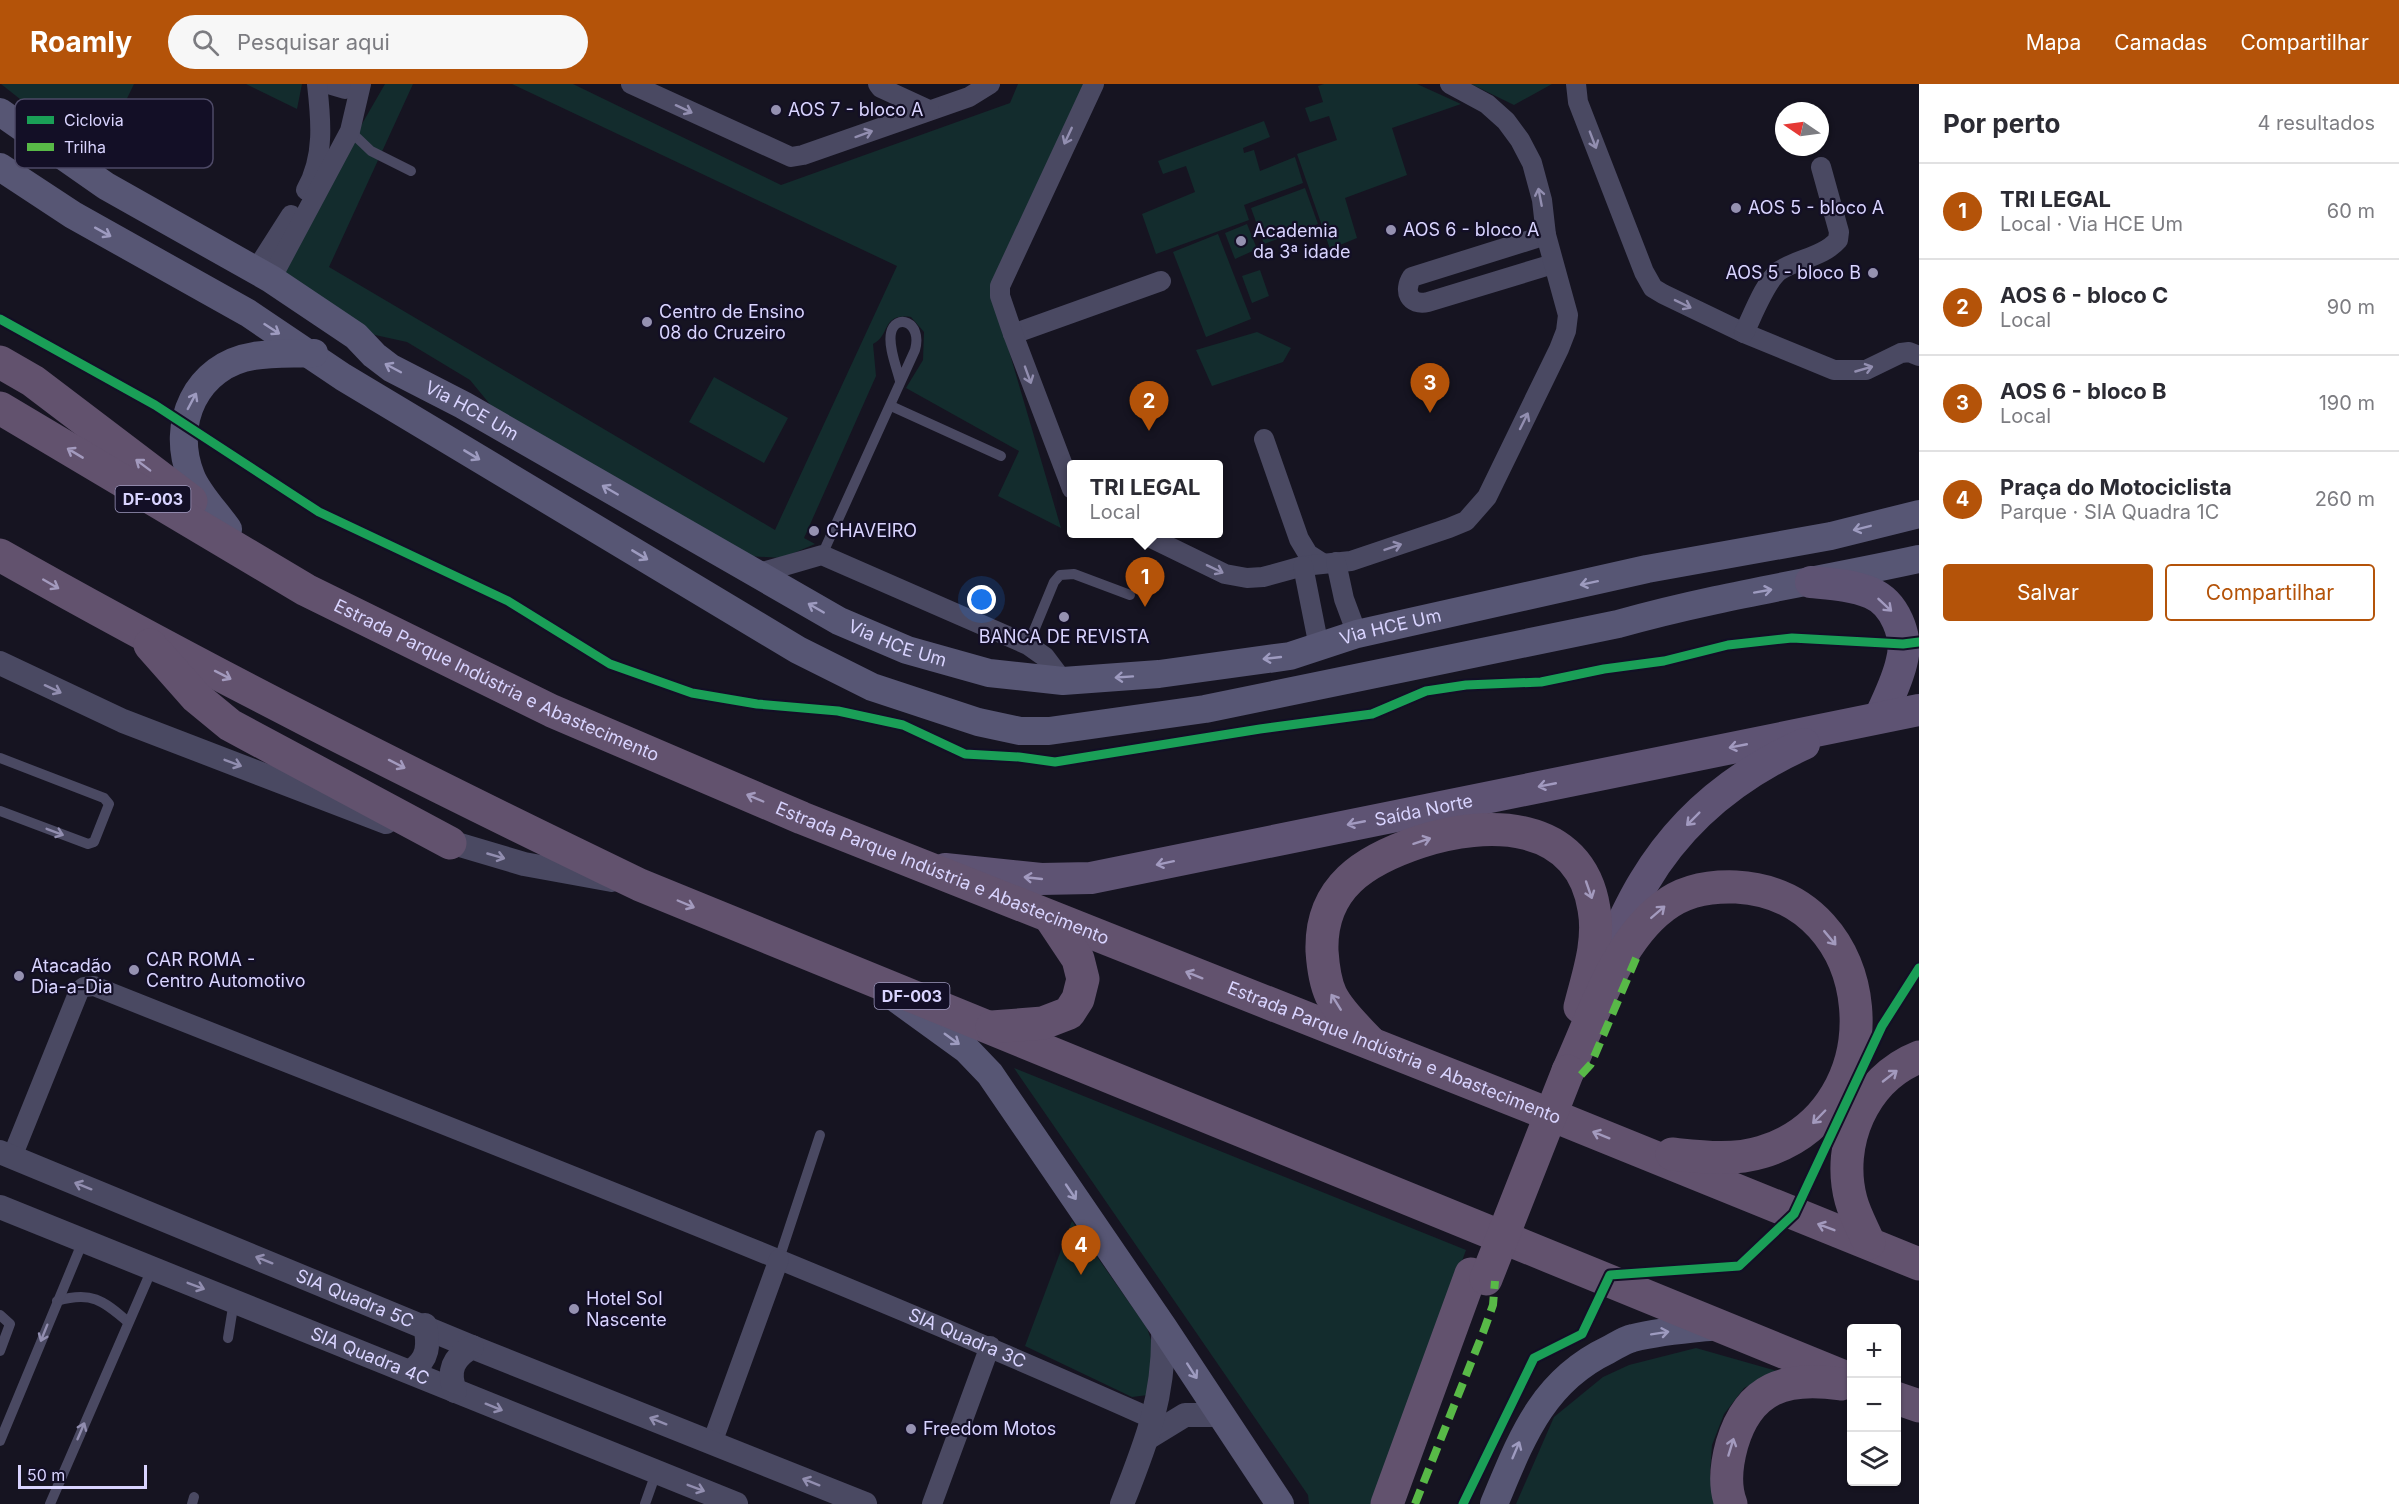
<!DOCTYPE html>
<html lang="pt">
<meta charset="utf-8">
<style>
:root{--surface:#fff;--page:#f7f7f7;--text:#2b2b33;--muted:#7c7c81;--line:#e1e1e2;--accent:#b45309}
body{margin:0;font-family:Inter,sans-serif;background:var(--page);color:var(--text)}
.controls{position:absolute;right:18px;bottom:18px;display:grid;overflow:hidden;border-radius:6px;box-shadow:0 2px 4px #0004}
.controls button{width:54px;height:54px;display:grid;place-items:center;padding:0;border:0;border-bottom:2px solid var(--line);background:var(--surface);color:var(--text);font:30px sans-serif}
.compass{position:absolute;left:1775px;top:18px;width:54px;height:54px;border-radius:50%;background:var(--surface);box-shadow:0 2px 4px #0004;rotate:283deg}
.scale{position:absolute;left:18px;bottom:15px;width:129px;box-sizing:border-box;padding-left:6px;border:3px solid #d9d4ff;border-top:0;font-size:16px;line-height:21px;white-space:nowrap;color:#d9d4ff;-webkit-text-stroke:4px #130f26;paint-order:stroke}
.you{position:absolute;left:982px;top:516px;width:21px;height:21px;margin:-15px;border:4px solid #fff;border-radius:50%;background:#1a73e8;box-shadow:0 0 0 9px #1a73e833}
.badge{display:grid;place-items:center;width:39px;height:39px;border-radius:50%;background:var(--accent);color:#fff;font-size:20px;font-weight:700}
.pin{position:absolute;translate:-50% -50px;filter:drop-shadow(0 2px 3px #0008)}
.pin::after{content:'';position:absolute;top:32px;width:21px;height:18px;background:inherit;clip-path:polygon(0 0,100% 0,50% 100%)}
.popup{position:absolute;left:1067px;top:376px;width:156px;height:78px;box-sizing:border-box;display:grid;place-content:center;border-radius:6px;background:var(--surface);filter:drop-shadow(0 2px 4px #0005);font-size:20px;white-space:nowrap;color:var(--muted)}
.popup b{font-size:22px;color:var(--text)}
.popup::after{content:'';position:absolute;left:50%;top:100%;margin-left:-12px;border:12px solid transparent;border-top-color:var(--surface)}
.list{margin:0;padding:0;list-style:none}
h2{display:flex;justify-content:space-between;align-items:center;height:78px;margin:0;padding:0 24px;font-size:26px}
h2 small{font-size:20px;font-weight:400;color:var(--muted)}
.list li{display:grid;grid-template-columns:39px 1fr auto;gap:18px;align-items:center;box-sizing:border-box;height:96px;padding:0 24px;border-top:2px solid var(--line)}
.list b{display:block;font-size:22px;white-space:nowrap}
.list p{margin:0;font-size:20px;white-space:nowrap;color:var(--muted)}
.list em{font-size:20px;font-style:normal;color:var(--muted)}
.actions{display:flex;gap:12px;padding:18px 24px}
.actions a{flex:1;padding:14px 0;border:2px solid var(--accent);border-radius:6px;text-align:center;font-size:21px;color:var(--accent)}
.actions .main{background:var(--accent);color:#fff}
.icon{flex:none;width:33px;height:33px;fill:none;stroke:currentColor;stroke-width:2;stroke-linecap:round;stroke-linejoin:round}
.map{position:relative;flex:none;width:1919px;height:1420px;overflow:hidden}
header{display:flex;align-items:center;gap:36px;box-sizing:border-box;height:84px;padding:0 30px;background:var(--accent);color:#fff}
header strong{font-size:28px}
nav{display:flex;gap:33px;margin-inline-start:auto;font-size:21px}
.search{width:420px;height:54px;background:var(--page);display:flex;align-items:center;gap:15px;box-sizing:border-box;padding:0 21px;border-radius:33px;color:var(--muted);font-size:22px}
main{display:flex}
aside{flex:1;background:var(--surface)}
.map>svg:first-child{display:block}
</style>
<header>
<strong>Roamly</strong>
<div class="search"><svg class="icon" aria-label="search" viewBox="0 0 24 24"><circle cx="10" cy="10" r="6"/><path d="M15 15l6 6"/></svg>Pesquisar aqui</div>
<nav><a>Mapa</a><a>Camadas</a><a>Compartilhar</a></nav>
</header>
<main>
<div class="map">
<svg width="1919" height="1420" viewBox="0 0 1919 1420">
<rect width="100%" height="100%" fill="#161421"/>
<g fill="#132c2d">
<polygon points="1,0 134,0 97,76"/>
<polygon points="246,0 302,0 297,25"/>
<path d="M385,0H413L329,183L775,446L897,182L512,0H573L781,101L1010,19L1018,0H1099L992,209L1061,444L998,412L1019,367L906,304L923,276L924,248L911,233C881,229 891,251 873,260L876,292L804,454L815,460L782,474L748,472L493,324L470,296L407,258L357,247L277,187Z"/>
<polygon points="1324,0 1417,0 1461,20 1392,44 1407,91 1345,114 1357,154 1330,165 1297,70 1337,56 1329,32 1310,38 1305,24 1323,18 1318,2"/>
<polygon points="1471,0 1552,0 1514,21"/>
<polygon points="1264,37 1270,53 1243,64 1244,69 1254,66 1260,87 1295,73 1303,99 1244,121 1249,136 1156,170 1142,130 1195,108 1186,82 1163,90 1158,77"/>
<polygon points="1305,104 1318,140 1264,160 1251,124"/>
<polygon points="1247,140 1257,165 1235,175 1225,149"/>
<polygon points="1218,150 1251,235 1206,253 1173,168"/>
<polygon points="1260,186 1269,212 1252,219 1242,192"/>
<polygon points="1257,248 1291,264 1283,278 1212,302 1196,266"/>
<polygon points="714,293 788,334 764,379 689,338"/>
<polygon points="1014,984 1466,1166 1373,1420 1309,1420 1308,1411"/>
<polygon points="1072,1137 1147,1244 1160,1283 1148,1311 1132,1313 1025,1262"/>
<polygon points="1696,1264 1777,1287 1744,1304 1724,1330 1712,1361 1710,1389 1719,1420 1516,1420 1554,1333 1603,1293 1629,1281"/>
</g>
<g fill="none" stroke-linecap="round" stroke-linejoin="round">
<g stroke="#4a4962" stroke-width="10">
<polyline points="350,47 371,67 411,87"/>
<polyline points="891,322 1001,372"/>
<path d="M822,471L915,266C923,237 895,229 891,249C888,263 897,284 900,297"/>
<polyline points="1028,561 1054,498 1060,491 1074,490 1130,511"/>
<polyline points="0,674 104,714 109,720 94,758 88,760 0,727"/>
<polyline points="779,1175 820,1051"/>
<path d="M57,1217C91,1207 103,1216 128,1238"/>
<polyline points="0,1231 10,1240 0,1267"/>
<polyline points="228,1254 234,1217"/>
<polyline points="0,1357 83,1157"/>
<polyline points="50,1420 152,1185"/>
<polyline points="192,1420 194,1413"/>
<polyline points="645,1420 656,1389"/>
</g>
<g stroke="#4a4962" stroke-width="20">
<polyline points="328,0 345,5 358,0"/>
<polyline points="631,0 791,73 803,71 969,13 990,0"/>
<polyline points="878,0 881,4 929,26"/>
<polyline points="1576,0 1578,18 1644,188 1653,204 1663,210 1744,249 1834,286 1866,286 1901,269 1909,268 1919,272"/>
<path d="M306,106C325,73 321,35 317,0"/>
<path d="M1546,151L1412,193C1403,207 1409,222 1428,218L1553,180"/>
<polyline points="256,186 291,131"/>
<polyline points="271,195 350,47 361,0"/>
<path d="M1744,249C1752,233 1765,198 1779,187C1797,175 1823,173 1838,156L1839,148L1821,83"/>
<polyline points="1013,250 1161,197"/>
<polyline points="1264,355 1299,455 1308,470 1322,479"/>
<polyline points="1072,405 1013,250 1000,212 1000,202 1094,0"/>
<polyline points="1143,450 1225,490 1247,494 1263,493 1303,482 1351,477 1449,444 1466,437 1487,413 1559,265 1566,247 1568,231 1546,151 1542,116 1532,79 1520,56 1506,37 1487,20 1450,0"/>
<polyline points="1336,478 1344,515 1357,550"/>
<polyline points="1303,482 1319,563"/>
<polyline points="756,490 822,471 1028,561 1045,573 1063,597"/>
<path id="s1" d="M12,1073L79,907L84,903L94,902C448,1043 805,1180 1153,1335"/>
<polyline points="712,1359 779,1175"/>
<polyline points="932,1420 990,1262"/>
</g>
<g stroke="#4a4962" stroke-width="24">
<polyline points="0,579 123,637 386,738"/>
<polyline points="433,753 524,780 612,796"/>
<path id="s2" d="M0,1068L472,1263L865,1420"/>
<path id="s3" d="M0,1123L736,1420"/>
<path d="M411,1287C429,1275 429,1261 425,1241"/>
<path d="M455,1307C447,1286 454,1273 472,1263"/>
<polyline points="1149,1353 1185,1331 1221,1331"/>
<path d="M1122,1420C1147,1357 1165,1312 1163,1243"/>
</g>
<g stroke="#575674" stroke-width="28">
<path id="s4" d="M0,28L106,102L271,195L356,252L374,271L391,284L463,321L839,537L907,566L989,589L1063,597L1159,590L1290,572L1357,550L1647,485L1831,452L1919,430"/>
<path d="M0,83L73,131L248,229L343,293L798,566L872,603L978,638L1020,647H1049L1205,625L1618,540C1717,512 1819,497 1919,475"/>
<path d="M228,445C216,428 198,410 191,392C170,340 196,281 254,272C273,269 294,270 314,269"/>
<polyline points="894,913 967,966 990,990 1163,1243 1280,1420"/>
<path d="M1494,1420C1521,1356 1541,1298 1608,1266C1616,1262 1624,1256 1633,1254C1661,1247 1690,1245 1719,1242"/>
</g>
<g stroke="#5e5373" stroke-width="32">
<path d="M1811,498C1831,500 1852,501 1871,509C1895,519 1908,552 1902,576C1898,596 1888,615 1880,633"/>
<path id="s5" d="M945,785L1041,795L1091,794L1919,626"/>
<path d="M1603,880C1616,853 1628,824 1644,798C1682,734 1737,690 1804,660"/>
</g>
<g stroke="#62526e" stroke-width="33">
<polyline points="0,278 33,297 191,417"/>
<path id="s6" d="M0,324L306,506L552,627L802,734L1561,1035L1919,1180"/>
<path d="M0,471C208,589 424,697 640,801L1852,1296"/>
<polyline points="150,561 196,613 230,641 450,759"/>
<polyline points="992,943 1043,939 1069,929 1078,915 1083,895 1078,875 1050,833"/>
<path d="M1369,957C1356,943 1340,929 1331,911C1325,898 1323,882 1322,867C1320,803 1365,776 1419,758C1486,736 1580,735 1594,825C1600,858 1588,891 1580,923"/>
<path d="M1568,987C1592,935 1616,858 1663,823C1684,806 1709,802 1736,803C1883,811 1899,1027 1762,1068C1733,1077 1702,1073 1672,1070"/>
<path d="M1869,1159C1863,1145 1855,1131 1851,1116C1836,1060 1863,995 1919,973"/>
<polyline points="1896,1314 1919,1322"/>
<polyline points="1387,1420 1471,1190"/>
<path d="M1731,1420C1724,1402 1727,1378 1732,1360C1749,1303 1786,1292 1841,1300"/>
</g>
<polyline stroke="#62526e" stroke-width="33" points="1486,1195 1568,987"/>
<g stroke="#58b947" stroke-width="8" stroke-dasharray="15 8" stroke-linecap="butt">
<polyline points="1581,991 1591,980 1637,872"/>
<polyline points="1415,1420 1484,1246 1493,1221 1495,1197"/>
</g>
<defs>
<g id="cycleway">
<polyline points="0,235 155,321 319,428 508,517 610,580 692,609 757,620 838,627 903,641 965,670 1019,673 1055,678 1260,645 1372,630 1426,607 1466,601 1541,598 1604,585 1664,577 1728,561 1792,554 1903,560 1919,558"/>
<polyline points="1463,1420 1534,1274 1582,1250 1610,1191 1739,1182 1794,1130 1882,942 1919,884"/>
</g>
</defs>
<use href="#cycleway" stroke="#130f26" stroke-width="13"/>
<use href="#cycleway" stroke="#1a9f57" stroke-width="9"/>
</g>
<defs><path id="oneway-shaft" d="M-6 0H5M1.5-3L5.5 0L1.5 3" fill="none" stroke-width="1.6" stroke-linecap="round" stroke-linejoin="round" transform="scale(1.5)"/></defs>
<g stroke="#928eb0">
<use href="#oneway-shaft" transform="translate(684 25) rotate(25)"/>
<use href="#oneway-shaft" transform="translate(864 50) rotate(-20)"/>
<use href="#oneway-shaft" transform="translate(1068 52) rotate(115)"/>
<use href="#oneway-shaft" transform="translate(1593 56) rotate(69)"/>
<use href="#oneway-shaft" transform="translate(1540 113) rotate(-101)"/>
<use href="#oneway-shaft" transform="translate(1683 220) rotate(26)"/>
<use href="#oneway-shaft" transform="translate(1864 285) rotate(-16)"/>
<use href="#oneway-shaft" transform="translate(1028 291) rotate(70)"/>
<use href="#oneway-shaft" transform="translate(1524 337) rotate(-64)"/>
<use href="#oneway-shaft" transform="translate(1393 463) rotate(-19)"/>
<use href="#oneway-shaft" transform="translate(1215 485) rotate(26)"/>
<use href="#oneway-shaft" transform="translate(53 605) rotate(25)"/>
<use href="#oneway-shaft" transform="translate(233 679) rotate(21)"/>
<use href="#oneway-shaft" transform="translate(55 748) rotate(21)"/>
<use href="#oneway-shaft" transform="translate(496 772) rotate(16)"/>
<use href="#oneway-shaft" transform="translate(83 1102) rotate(-158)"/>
<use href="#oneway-shaft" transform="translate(264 1176) rotate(-158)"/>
<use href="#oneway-shaft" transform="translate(196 1202) rotate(21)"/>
<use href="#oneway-shaft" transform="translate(44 1249) rotate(112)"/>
<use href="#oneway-shaft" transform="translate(494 1323) rotate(22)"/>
<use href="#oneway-shaft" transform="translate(658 1337) rotate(-158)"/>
<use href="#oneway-shaft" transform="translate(81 1347) rotate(-67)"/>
<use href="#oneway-shaft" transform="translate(811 1398) rotate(-158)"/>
<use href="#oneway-shaft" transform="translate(696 1404) rotate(21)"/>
</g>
<g stroke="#9e9bc0">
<use href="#oneway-shaft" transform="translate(103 148) rotate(29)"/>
<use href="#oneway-shaft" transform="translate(272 245) rotate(33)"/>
<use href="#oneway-shaft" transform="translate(393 284) rotate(-152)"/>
<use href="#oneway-shaft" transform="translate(192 317) rotate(-62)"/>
<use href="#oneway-shaft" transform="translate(472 371) rotate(31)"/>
<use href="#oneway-shaft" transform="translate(610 406) rotate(-150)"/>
<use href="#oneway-shaft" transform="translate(1862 444) rotate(166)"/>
<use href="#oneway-shaft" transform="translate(640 471) rotate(31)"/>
<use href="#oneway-shaft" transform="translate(1589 499) rotate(168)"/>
<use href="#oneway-shaft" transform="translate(1763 507) rotate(-10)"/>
<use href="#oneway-shaft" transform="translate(816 524) rotate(-150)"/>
<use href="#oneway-shaft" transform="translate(1272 574) rotate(174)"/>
<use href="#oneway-shaft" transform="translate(1124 593) rotate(176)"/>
<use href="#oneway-shaft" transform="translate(952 955) rotate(36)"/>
<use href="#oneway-shaft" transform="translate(1071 1108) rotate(56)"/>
<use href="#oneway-shaft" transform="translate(1660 1249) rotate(-9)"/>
<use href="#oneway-shaft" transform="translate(1192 1287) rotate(57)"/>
<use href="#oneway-shaft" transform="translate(1516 1366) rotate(-67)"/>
</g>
<g stroke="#a39abe">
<use href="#oneway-shaft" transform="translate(75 369) rotate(-149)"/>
<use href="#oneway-shaft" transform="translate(143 381) rotate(-143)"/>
<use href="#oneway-shaft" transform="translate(51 500) rotate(30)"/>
<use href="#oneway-shaft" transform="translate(223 591) rotate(27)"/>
<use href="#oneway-shaft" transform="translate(397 680) rotate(27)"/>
<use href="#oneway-shaft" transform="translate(755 714) rotate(-157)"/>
<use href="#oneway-shaft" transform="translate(1422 757) rotate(-18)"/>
<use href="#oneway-shaft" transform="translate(1589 806) rotate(71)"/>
<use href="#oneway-shaft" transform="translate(686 820) rotate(23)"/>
<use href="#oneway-shaft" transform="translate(1658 828) rotate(-41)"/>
<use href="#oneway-shaft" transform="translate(1830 854) rotate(50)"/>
<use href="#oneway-shaft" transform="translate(1194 891) rotate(-158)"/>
<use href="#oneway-shaft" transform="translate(1336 918) rotate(-122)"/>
<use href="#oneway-shaft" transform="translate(1890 992) rotate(-38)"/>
<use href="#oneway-shaft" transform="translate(1819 1033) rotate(134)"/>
<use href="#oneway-shaft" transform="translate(1601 1051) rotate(-158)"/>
<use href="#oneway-shaft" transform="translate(1826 1143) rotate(-159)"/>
<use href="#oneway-shaft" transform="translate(1731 1363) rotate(-73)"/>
</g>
<g stroke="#a29ac0">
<use href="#oneway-shaft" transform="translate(1885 521) rotate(43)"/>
<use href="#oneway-shaft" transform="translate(1738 662) rotate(169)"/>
<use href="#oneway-shaft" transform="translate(1547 701) rotate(169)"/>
<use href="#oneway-shaft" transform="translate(1693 735) rotate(135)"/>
<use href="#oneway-shaft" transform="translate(1356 739) rotate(169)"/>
<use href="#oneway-shaft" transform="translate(1165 779) rotate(168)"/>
<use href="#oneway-shaft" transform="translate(1033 794) rotate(-174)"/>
</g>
<g fill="#9591b1" stroke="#130f26" stroke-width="2">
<circle cx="776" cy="26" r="6"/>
<circle cx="1736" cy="124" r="6"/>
<circle cx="1391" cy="146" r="6"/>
<circle cx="1241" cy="157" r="6"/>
<circle cx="1873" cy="189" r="6"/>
<circle cx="647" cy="238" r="6"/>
<circle cx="814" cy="447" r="6"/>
<circle cx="1064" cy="533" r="6"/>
<circle cx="134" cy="886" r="6"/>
<circle cx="19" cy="892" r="6"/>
<circle cx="574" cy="1225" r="6"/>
<circle cx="911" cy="1345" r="6"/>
</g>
<g text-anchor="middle" stroke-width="4.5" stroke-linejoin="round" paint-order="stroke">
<g fill="#130f26" stroke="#9e99be" stroke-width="1.5">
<rect x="115.5" y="402" width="75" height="26" rx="4.5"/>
<rect x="874.5" y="899" width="75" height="26" rx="4.5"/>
</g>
<g font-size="16" font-weight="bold" fill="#d9d4ff">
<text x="153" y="421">DF-003</text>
<text x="912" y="918">DF-003</text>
</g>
<g font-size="18" fill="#d9d4ff" stroke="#130f26" text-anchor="start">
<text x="788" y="32">AOS 7 - bloco A</text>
<text x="1748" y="130">AOS 5 - bloco A</text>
<text x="1403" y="152">AOS 6 - bloco A</text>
<text x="1253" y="153">Academia<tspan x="1253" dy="21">da 3ª idade</tspan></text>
<text x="1861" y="195" text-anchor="end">AOS 5 - bloco B</text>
<text x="659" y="234">Centro de Ensino<tspan x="659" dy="21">08 do Cruzeiro</tspan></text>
<text x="826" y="453">CHAVEIRO</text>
<text x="1064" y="559" text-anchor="middle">BANCA DE REVISTA</text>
<text x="146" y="882">CAR ROMA -<tspan x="146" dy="21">Centro Automotivo</tspan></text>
<text x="31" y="888">Atacadão<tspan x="31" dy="21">Dia-a-Dia</tspan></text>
<text x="586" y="1221">Hotel Sol<tspan x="586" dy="21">Nascente</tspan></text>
<text x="923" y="1351">Freedom Motos</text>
</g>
<g font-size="18" fill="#d9d4ff" stroke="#130f26">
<text dy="6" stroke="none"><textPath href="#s4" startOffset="560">Via HCE Um</textPath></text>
<text dy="6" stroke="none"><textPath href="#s4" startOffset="1550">Via HCE Um</textPath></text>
<text dy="6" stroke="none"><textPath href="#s4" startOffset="1046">Via HCE Um</textPath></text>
<text dy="6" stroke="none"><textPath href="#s6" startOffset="567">Estrada Parque Indústria e Abastecimento</textPath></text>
<text dy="6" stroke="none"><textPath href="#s5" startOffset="486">Saída Norte</textPath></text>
<text dy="6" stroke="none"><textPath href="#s6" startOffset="1053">Estrada Parque Indústria e Abastecimento</textPath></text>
<text dy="6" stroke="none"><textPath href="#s6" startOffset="1539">Estrada Parque Indústria e Abastecimento</textPath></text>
<text dy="6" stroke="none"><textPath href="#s2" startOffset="384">SIA Quadra 5C</textPath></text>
<text dy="6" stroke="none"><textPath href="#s1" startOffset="1137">SIA Quadra 3C</textPath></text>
<text dy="6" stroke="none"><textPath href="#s3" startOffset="399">SIA Quadra 4C</textPath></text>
</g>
</g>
<rect x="15" y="15" width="198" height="69" rx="9" fill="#130f26" stroke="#4e4a67" stroke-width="1.5"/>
<rect x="27" y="32" width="27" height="8" fill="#1a9f57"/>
<rect x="27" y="59" width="27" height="8" fill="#58b947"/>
<g font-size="16" fill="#d9d4ff">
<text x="64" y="42">Ciclovia</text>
<text x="64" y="69">Trilha</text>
</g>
</svg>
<div class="controls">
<button>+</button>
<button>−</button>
<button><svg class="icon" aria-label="layers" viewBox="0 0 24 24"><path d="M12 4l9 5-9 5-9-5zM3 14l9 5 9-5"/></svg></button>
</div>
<svg class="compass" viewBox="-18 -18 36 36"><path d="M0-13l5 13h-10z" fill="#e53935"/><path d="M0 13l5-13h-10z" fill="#7c7c81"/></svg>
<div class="scale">50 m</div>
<div class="you"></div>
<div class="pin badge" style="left:1145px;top:523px">1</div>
<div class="popup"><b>TRI LEGAL</b>Local</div>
<div class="pin badge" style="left:1149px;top:347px">2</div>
<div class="pin badge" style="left:1430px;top:329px">3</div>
<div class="pin badge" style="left:1081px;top:1191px">4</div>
</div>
<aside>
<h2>Por perto<small>4 resultados</small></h2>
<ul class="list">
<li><span class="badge">1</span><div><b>TRI LEGAL</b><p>Local · Via HCE Um</p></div><em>60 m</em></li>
<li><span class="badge">2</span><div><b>AOS 6 - bloco C</b><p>Local</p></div><em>90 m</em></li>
<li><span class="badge">3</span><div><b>AOS 6 - bloco B</b><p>Local</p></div><em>190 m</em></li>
<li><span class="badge">4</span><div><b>Praça do Motociclista</b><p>Parque · SIA Quadra 1C</p></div><em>260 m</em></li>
</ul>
<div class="actions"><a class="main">Salvar</a><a>Compartilhar</a></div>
</aside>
</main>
